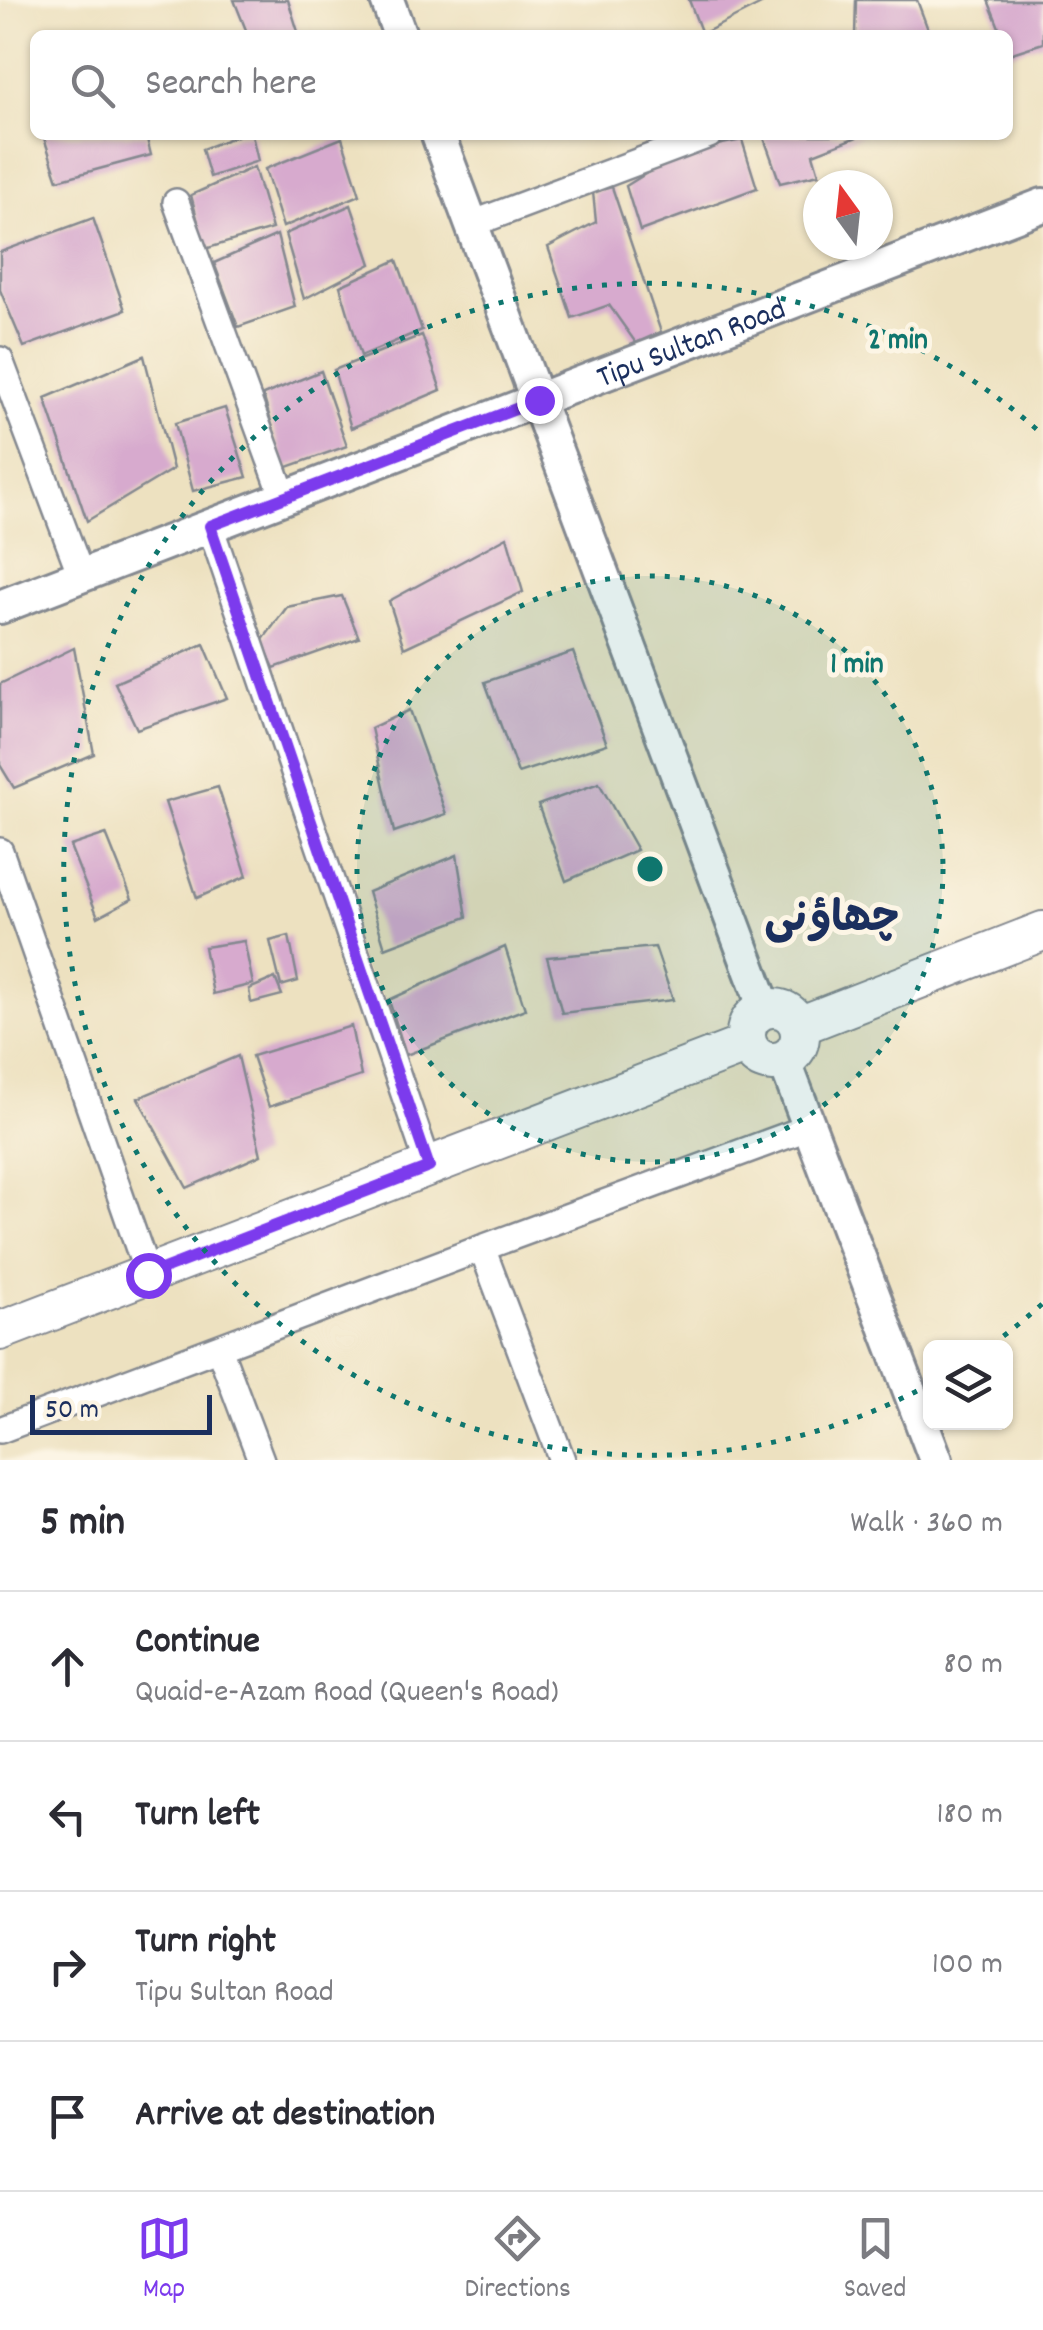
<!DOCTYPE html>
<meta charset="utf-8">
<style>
:root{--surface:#fff;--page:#f2f2f3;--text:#2b2b33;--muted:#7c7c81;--line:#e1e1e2;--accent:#7c3aed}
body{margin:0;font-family:Dekko,"Playpen Sans Arabic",sans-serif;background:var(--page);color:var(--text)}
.controls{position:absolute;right:30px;bottom:30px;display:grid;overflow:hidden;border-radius:15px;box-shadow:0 2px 8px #0004}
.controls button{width:90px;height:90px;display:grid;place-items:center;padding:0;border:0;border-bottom:2px solid var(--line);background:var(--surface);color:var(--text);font:50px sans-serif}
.compass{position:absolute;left:803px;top:170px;width:90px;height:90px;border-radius:50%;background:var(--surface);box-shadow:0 2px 8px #0004;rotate:345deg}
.scale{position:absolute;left:30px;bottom:25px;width:182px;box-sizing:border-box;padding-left:10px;border:5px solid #1b2f5e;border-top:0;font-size:28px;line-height:35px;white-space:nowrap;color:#1b2f5e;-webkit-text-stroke:8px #fcf5e5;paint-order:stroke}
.stop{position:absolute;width:30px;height:30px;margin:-22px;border:8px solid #7c3aed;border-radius:50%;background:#fff}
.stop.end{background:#7c3aed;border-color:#fff;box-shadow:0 2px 10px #0008}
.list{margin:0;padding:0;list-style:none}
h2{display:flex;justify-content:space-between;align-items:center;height:130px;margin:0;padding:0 40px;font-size:42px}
h2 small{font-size:32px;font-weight:400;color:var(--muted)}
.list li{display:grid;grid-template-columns:65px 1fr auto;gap:30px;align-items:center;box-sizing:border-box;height:150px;padding:0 40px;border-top:2px solid var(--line)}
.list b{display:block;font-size:38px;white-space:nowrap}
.list p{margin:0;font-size:32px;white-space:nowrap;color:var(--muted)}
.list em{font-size:32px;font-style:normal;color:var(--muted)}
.icon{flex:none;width:55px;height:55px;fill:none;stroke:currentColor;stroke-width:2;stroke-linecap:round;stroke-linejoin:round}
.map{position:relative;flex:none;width:1043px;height:1460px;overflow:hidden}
.search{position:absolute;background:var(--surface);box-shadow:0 2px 8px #0004;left:30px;right:30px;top:30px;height:110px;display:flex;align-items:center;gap:25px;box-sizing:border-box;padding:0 35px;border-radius:15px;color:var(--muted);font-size:38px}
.sheet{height:730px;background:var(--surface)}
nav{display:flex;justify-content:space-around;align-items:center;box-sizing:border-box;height:140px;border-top:2px solid var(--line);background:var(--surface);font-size:28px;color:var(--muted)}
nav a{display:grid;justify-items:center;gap:5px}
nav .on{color:var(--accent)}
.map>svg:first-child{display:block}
</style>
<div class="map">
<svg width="1043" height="1460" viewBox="0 0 1043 1460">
<rect width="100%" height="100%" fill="#fcf5e5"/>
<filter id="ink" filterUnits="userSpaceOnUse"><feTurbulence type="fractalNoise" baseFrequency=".01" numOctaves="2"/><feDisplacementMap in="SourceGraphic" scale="20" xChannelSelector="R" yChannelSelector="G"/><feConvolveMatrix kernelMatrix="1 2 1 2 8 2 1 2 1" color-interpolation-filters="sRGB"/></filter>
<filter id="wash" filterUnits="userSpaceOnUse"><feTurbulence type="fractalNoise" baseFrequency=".0048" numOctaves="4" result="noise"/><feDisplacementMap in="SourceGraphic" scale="40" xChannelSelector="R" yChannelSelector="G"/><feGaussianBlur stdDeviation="2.25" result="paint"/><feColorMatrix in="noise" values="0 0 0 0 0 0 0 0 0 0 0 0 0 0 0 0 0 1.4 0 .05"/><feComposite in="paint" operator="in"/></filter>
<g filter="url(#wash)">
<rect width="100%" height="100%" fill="#ede1c0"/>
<g id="blocks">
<g fill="#d7aace">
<polygon points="234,0 288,0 299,35 248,35"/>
<polygon points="689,0 769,0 702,34"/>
<polygon points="856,0 917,0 930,35 855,35"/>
<polygon points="988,0 1043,0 1043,43 1009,54 1008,35 1002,35"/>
<polygon points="43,135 146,135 151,155 58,180"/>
<polygon points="239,135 252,135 258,161 210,177 202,149"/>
<polygon points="763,135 862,135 813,154 819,174 780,183"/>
<polygon points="342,138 360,195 283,227 265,169"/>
<polygon points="742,140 757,188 640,231 626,186 660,165 697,149"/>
<polygon points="254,167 272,229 205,249 191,195"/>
<polygon points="612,187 661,332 636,343 609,305 572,318 548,247 596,222 593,192"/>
<polygon points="351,205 371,264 304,299 285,234"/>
<polygon points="93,218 125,310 24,347 0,290 0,252"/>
<polygon points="277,235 295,307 238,327 214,263"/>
<polygon points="397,260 422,330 361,356 340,286"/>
<polygon points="422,335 441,390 351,428 334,370"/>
<polygon points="144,356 173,469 87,521 45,398"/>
<polygon points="321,371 347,446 285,468 263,395"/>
<polygon points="225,408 247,477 193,491 175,423"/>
<polygon points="507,537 523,592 404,648 389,601"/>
<polygon points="342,596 359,638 274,668 262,641 287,607"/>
<polygon points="204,644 227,698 137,729 115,683"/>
<polygon points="74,648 94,754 14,788 0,765 0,684"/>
<polygon points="573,652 607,744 518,773 485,682"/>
<polygon points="409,710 446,814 394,832 371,728"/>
<polygon points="599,783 637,850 566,881 538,805"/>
<polygon points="218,787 247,876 197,898 165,802"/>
<polygon points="106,834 132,899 98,917 70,846"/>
<polygon points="457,855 467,917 385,948 368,892"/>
<polygon points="289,936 298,981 281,986 270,941"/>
<polygon points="244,941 253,984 213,994 204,947"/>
<polygon points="505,947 525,1009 406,1055 389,1000"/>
<polygon points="655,947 673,1000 562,1013 547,957"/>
<polygon points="275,978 282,995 251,1003 249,989"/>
<polygon points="351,1026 361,1076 269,1107 252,1056"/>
<polygon points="238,1056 261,1155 187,1188 138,1098"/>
</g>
</g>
</g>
<g filter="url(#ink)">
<use href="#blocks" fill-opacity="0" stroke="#84888f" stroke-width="2.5"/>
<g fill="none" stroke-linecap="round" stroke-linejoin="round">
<defs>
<g id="minor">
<polyline points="176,202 284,498"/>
<polyline points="472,224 709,135"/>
<polyline points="0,360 81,575"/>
<polyline points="210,526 429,1167"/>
<polyline points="0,851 148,1275"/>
<polyline points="482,1248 562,1460"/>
<polyline points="219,1348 261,1460"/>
<polyline points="0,1430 482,1248 810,1127"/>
</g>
<g id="tertiary">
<polyline points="387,0 400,35"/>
<polyline points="438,135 765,1009"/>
<path id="s1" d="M0,607L1043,205"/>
<polyline points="784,1060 936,1460"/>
</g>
<g id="secondary">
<circle cx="773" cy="1035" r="27"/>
<polyline points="799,1026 1043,931"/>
<polyline points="0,1331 747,1044"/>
</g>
</defs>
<use href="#minor" stroke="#84888f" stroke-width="30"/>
<use href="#tertiary" stroke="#84888f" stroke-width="38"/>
<use href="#secondary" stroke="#84888f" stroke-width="42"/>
<use href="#minor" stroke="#fff" stroke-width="25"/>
<use href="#tertiary" stroke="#fff" stroke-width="32"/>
<use href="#secondary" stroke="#fff" stroke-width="38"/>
</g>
</g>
<g fill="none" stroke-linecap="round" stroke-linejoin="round" filter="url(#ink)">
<polyline stroke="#7c3aed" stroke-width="12" points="148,1275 429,1167 210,526 539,400"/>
</g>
<circle cx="650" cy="869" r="293" fill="#0f766e" fill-opacity=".12"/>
<g fill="none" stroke="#0f766e" stroke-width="5" stroke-dasharray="5 10">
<circle cx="650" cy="869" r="293"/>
<path d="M1042 1304A586 586 0 0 1 990 1346M930 1384A586 586 0 1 1 1042 434"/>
</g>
<g text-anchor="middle" stroke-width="10" stroke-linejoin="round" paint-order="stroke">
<g font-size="32" fill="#1b2f5e" stroke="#fcf5e5">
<text dy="11" stroke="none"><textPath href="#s1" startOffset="740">Tipu Sultan Road</textPath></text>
</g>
<g font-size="42" font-weight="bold" fill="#1b2f5e" stroke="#fcf5e5">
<text x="832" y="930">چھاؤنی</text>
</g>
</g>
<circle cx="650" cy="869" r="15" fill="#0f766e" stroke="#fcf5e5" stroke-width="5"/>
<g font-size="30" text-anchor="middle" font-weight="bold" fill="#0f766e" stroke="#fcf5e5" stroke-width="10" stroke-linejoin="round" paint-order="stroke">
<text x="898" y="348">2 min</text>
<text x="857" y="672">1 min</text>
</g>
</svg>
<div class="controls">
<button><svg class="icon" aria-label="layers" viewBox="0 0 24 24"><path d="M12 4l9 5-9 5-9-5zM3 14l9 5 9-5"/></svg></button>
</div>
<svg class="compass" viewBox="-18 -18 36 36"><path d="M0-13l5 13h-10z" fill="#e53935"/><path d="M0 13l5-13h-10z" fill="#7c7c81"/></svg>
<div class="scale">50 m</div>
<div class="stop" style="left:148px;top:1275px"></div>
<div class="stop end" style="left:539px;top:400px"></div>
<div class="search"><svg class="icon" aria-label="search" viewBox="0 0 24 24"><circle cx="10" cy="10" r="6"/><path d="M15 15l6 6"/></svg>Search here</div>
</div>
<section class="sheet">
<h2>5 min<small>Walk · 360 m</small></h2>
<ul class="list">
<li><svg class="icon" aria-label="ahead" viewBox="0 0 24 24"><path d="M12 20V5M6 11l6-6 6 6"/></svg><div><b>Continue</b><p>Quaid-e-Azam Road (Queen's Road)</p></div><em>80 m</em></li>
<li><svg class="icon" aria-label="left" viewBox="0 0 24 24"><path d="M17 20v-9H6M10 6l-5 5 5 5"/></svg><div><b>Turn left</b></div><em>180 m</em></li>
<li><svg class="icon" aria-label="right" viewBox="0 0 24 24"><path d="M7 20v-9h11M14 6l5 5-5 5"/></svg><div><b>Turn right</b><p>Tipu Sultan Road</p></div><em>100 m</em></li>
<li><svg class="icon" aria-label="arrive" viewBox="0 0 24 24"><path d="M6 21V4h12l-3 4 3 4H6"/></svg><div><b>Arrive at destination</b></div></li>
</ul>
</section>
<nav>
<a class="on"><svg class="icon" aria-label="map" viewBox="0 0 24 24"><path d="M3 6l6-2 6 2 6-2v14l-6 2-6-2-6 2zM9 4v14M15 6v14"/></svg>Map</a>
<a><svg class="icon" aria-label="directions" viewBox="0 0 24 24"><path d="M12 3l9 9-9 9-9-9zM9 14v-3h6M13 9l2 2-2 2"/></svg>Directions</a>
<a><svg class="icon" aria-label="saved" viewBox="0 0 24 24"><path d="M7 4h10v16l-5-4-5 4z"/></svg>Saved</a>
</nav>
